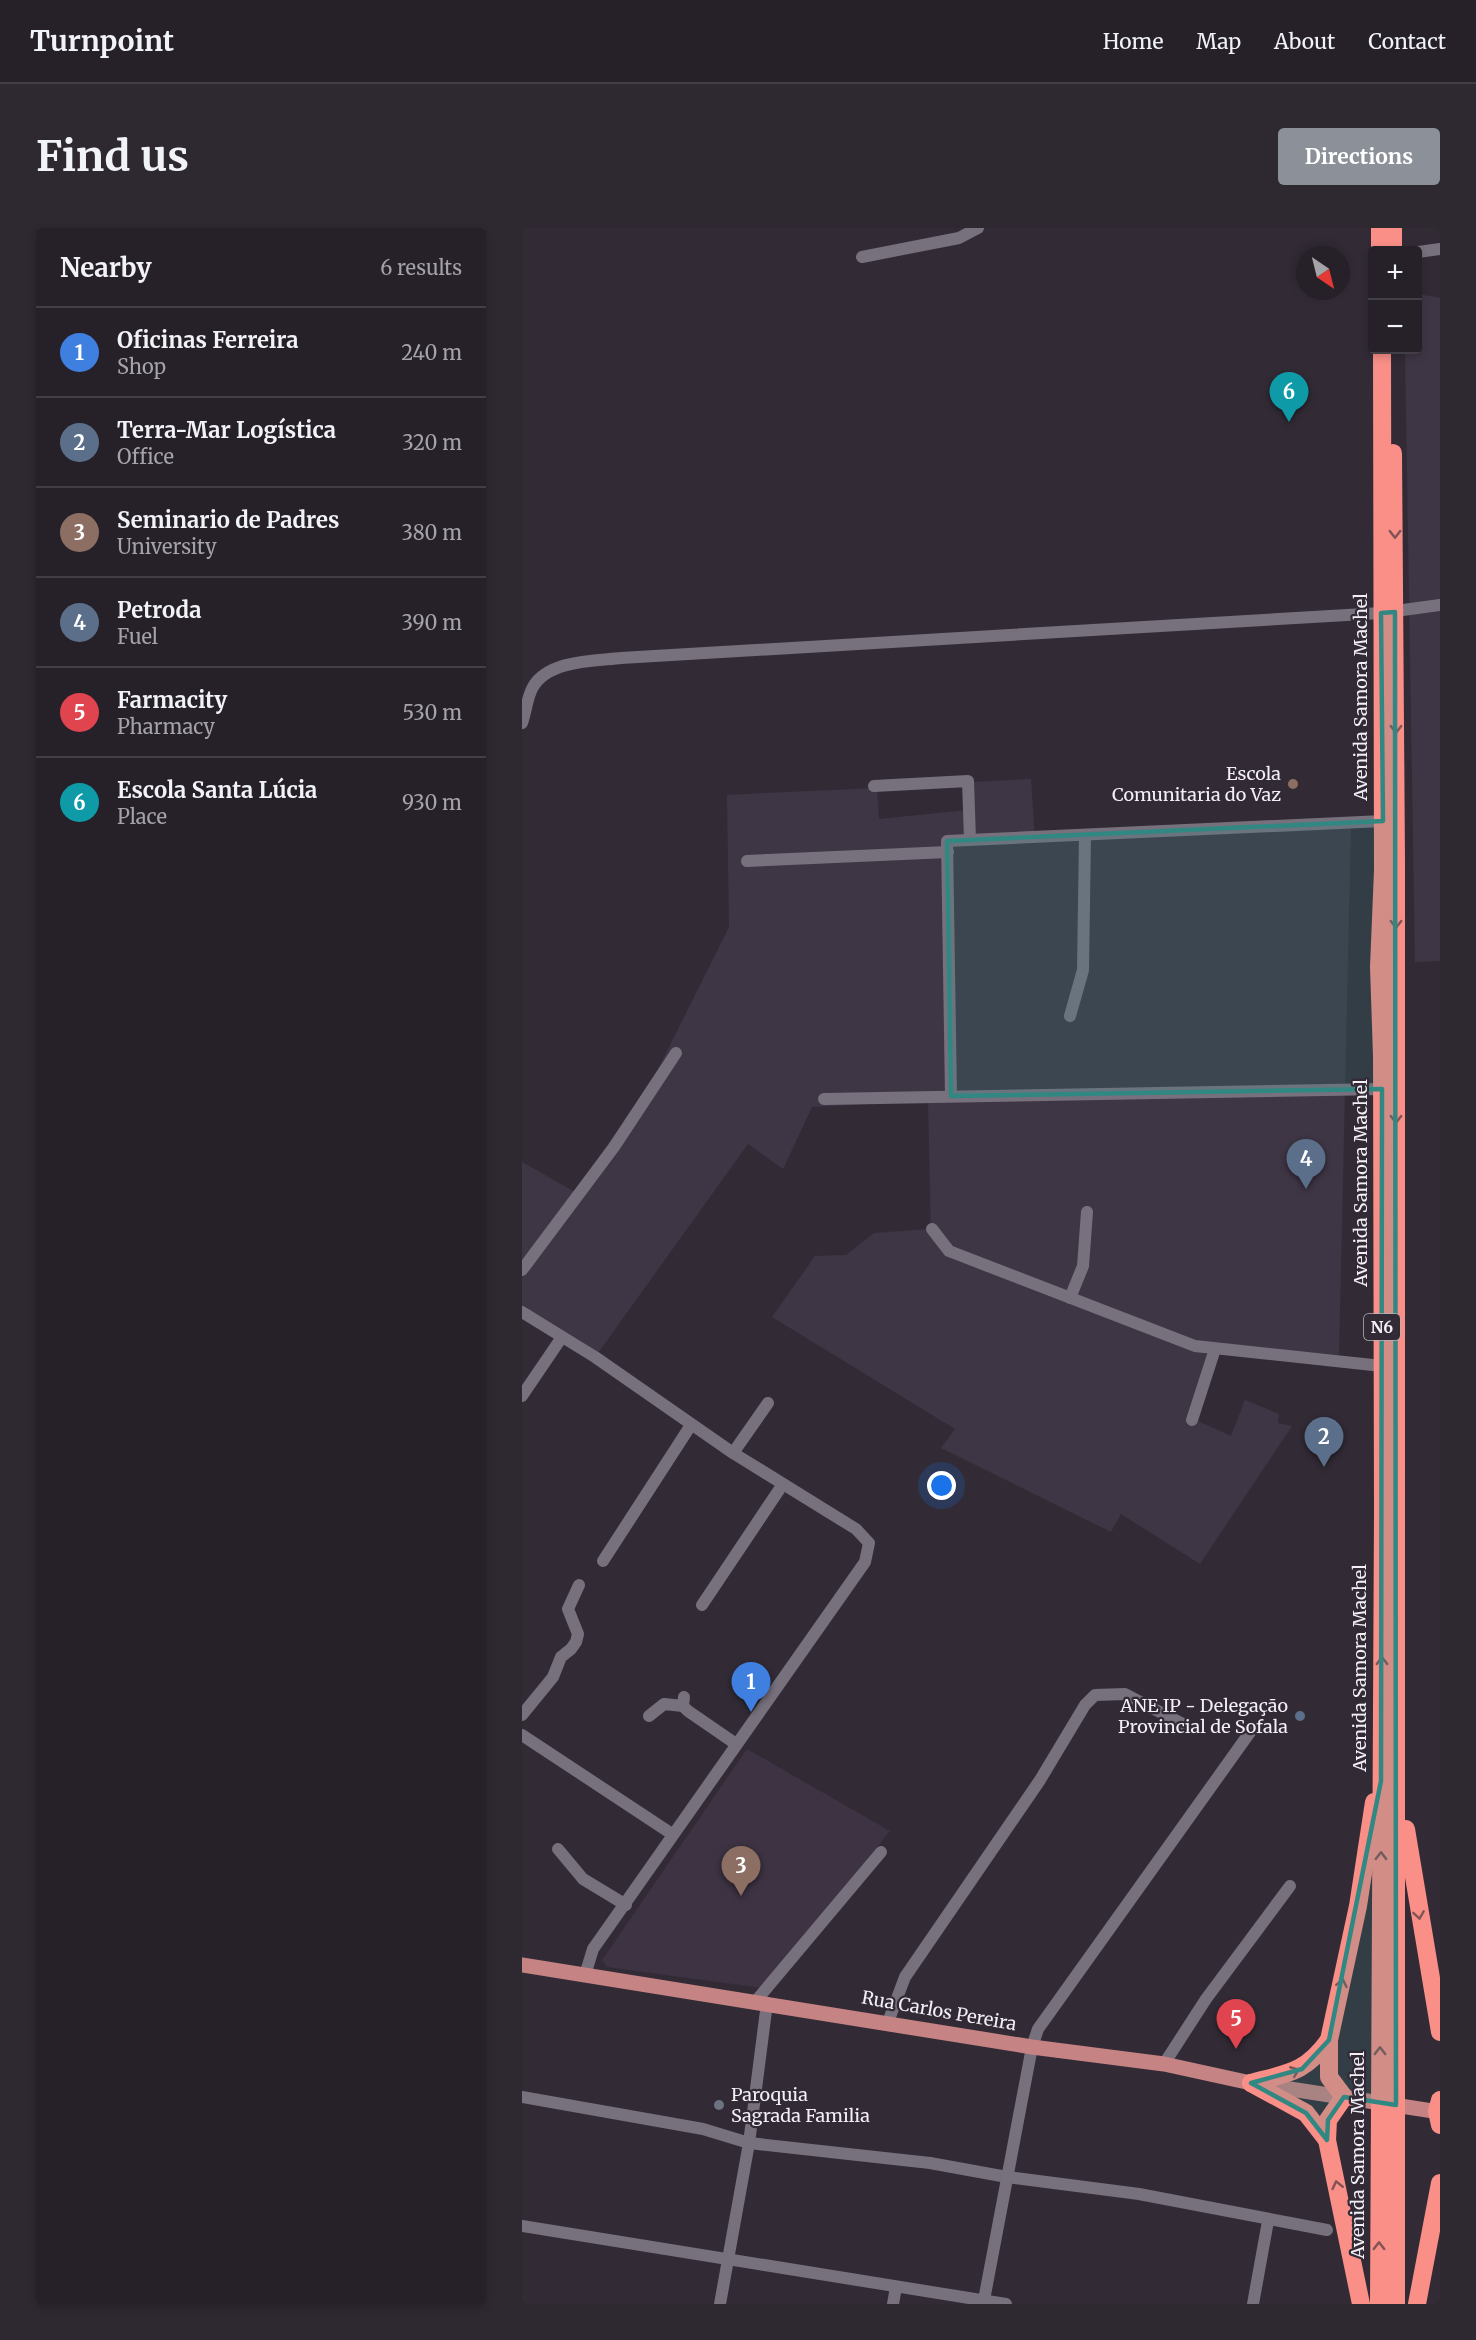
<!DOCTYPE html>
<meta charset="utf-8">
<style>
:root{--surface:#262028;--page:#2e2830;--text:#f1f3f6;--muted:#a4a3a8;--line:#423e45;--accent:#8c9099}
body{margin:0;font-family:Merriweather,serif;background:var(--page);color:var(--text)}
.controls{position:absolute;right:18px;top:18px;display:grid;overflow:hidden;border-radius:6px;box-shadow:0 3px 9px #0003}
.controls button{width:54px;height:54px;display:grid;place-items:center;padding:0;border:0;border-bottom:2px solid var(--line);background:var(--surface);color:var(--text);font:30px sans-serif}
.compass{position:absolute;left:774px;top:18px;width:54px;height:54px;border-radius:50%;background:var(--surface);box-shadow:0 3px 9px #0003;rotate:145deg}
.you{position:absolute;left:420px;top:1258px;width:21px;height:21px;margin:-15px;border:4px solid #fff;border-radius:50%;background:#1a73e8;box-shadow:0 0 0 9px #1a73e833}
.badge{display:grid;place-items:center;width:39px;height:39px;border-radius:50%;background:var(--accent);color:#fff;font-size:20px;font-weight:700}
.pin{position:absolute;translate:-50% -50px;filter:drop-shadow(0 2px 3px #0008)}
.pin::after{content:'';position:absolute;top:32px;width:21px;height:18px;background:inherit;clip-path:polygon(0 0,100% 0,50% 100%)}
.list{margin:0;padding:0;list-style:none}
h2{display:flex;justify-content:space-between;align-items:center;height:78px;margin:0;padding:0 24px;font-size:26px}
h2 small{font-size:20px;font-weight:400;color:var(--muted)}
.list li{display:grid;grid-template-columns:39px 1fr auto;gap:18px;align-items:center;box-sizing:border-box;height:90px;padding:0 24px;border-top:2px solid var(--line)}
.list b{display:block;font-size:22px;white-space:nowrap}
.list p{margin:0;font-size:20px;white-space:nowrap;color:var(--muted)}
.list em{font-size:20px;font-style:normal;color:var(--muted)}
.map{position:relative;flex:none;width:918px;height:2076px;overflow:hidden;border-radius:6px}
header{display:flex;align-items:center;gap:36px;box-sizing:border-box;height:84px;padding:0 30px;background:var(--surface);border-bottom:2px solid var(--line)}
header strong{font-size:28px}
nav{display:flex;gap:33px;margin-inline-start:auto;font-size:21px}
.intro{display:flex;align-items:center;justify-content:space-between;box-sizing:border-box;height:144px;padding:0 36px}
h1{margin:0;font-size:42px}
.button{padding:15px 27px;border-radius:6px;background:var(--accent);color:#fff;font-size:21px;font-weight:700}
main{display:flex;gap:36px;padding:0 36px}
aside{flex:1;background:var(--surface);border-radius:6px;box-shadow:0 3px 9px #0003}
.map>svg:first-child{display:block}
</style>
<header>
<strong>Turnpoint</strong>
<nav><a>Home</a><a>Map</a><a>About</a><a>Contact</a></nav>
</header>
<div class="intro"><h1>Find us</h1><a class="button">Directions</a></div>
<main>
<aside>
<h2>Nearby<small>6 results</small></h2>
<ul class="list">
<li><span class="badge" style="background:#3f7fe0">1</span><div><b>Oficinas Ferreira</b><p>Shop</p></div><em>240 m</em></li>
<li><span class="badge" style="background:#5c6f8a">2</span><div><b>Terra-Mar Logística</b><p>Office</p></div><em>320 m</em></li>
<li><span class="badge" style="background:#8d6e63">3</span><div><b>Seminario de Padres</b><p>University</p></div><em>380 m</em></li>
<li><span class="badge" style="background:#5c6f8a">4</span><div><b>Petroda</b><p>Fuel</p></div><em>390 m</em></li>
<li><span class="badge" style="background:#e0444e">5</span><div><b>Farmacity</b><p>Pharmacy</p></div><em>530 m</em></li>
<li><span class="badge" style="background:#0f9aa8">6</span><div><b>Escola Santa Lúcia</b><p>Place</p></div><em>930 m</em></li>
</ul>
</aside>
<div class="map">
<svg width="918" height="2076" viewBox="0 0 918 2076">
<rect width="100%" height="100%" fill="#322b36"/>
<g fill="#3f3645">
<polygon points="896,66 918,70 918,733 893,734 883,122 896,122"/>
<polygon points="509,551 513,612 829,599 817,1127 693,1117 667,1189 709,1208 723,1172 757,1186 756,1195 770,1198 678,1336 599,1286 589,1304 419,1220 433,1201 250,1089 293,1028 324,1027 352,1005 409,1001 406,873 290,879 261,941 226,916 76,1125 0,1079 0,934 53,964 133,847 207,699 205,567 355,560 357,591 446,582 448,554"/>
</g>
<polygon fill="#3d3343" points="225,1521 368,1603 240,1760 85,1739 80,1732"/>
<g fill="none" stroke-linecap="round" stroke-linejoin="round">
<g stroke="#77707d" stroke-width="12">
<polyline points="896,24 918,21"/>
<polyline points="340,29 437,10 456,0"/>
<path d="M0,495C4,484 5,469 11,459C26,432 73,433 99,430L859,385L918,377"/>
<polyline points="352,558 446,553 448,612"/>
<polyline points="225,633 426,624"/>
<polyline points="548,788 561,742 563,607"/>
<polyline points="429,868 425,613 861,593"/>
<polyline points="302,871 860,861"/>
<polyline points="410,1001 427,1023 673,1118 860,1138"/>
<polyline points="0,1042 92,919 154,825"/>
<polyline points="548,1070 561,1038 565,984"/>
<polyline points="0,1084 73,1129 211,1225 334,1301 347,1315 343,1334 71,1721 63,1747"/>
<polyline points="0,1168 40,1109"/>
<polyline points="670,1192 693,1121"/>
<polyline points="211,1225 246,1175"/>
<polyline points="81,1333 169,1197"/>
<polyline points="180,1377 261,1256"/>
<polyline points="162,1469 161,1478 166,1483 214,1516"/>
<polyline points="0,1487 31,1449 39,1429 49,1421 54,1414 56,1406 46,1381 57,1357"/>
<polyline points="127,1488 142,1476 161,1478"/>
<polyline points="0,1507 150,1606"/>
<polyline points="36,1621 61,1651 104,1677"/>
<polyline points="233,1774 359,1624"/>
<polyline points="366,1794 383,1749 518,1552 563,1477 573,1467 603,1466 661,1496"/>
<polyline points="642,1836 684,1771 768,1658"/>
<polyline points="0,1869 181,1901 227,1915 408,1935 485,1949 617,1966 805,2002"/>
<polyline points="0,1998 484,2076"/>
<polyline points="462,2072 510,1819 516,1801 731,1500"/>
<polyline points="198,2076 227,1915 245,1775"/>
<polyline points="371,2076 374,2059"/>
<polyline points="731,2076 746,1993"/>
</g>
<polyline stroke="#c68383" stroke-width="15" points="0,1737 510,1819 642,1836 729,1855 918,1884"/>
<g stroke="#fa8f87" stroke-width="18">
<polyline points="858,0 858,22"/>
<polyline points="871,0 871,22"/>
<polyline points="871,225 874,632 874,2076"/>
<polyline points="884,1601 918,1804"/>
<polyline points="729,1855 784,1885 805,1912"/>
<path d="M729,1855C766,1845 783,1845 807,1812"/>
<polyline points="918,1872 915,1883 918,1897"/>
<polyline points="839,2076 805,1912 806,1892 822,1869 807,1849 807,1812 836,1678 852,1574"/>
<polyline points="857,2076 861,1284 860,828 857,739 861,642 860,122"/>
<polyline points="895,2076 918,1955"/>
</g>
</g>
<defs><path id="oneway-chevron" d="M-2-3.5L2.5 0L-2 3.5" fill="none" stroke-width="1.6" stroke-linecap="round" stroke-linejoin="round" transform="scale(1.5)"/></defs>
<g stroke="#825356">
<use href="#oneway-chevron" transform="translate(873 306) rotate(90)"/>
<use href="#oneway-chevron" transform="translate(874 501) rotate(90)"/>
<use href="#oneway-chevron" transform="translate(874 696) rotate(90)"/>
<use href="#oneway-chevron" transform="translate(874 891) rotate(90)"/>
<use href="#oneway-chevron" transform="translate(860 1433) rotate(-90)"/>
<use href="#oneway-chevron" transform="translate(859 1628) rotate(-89)"/>
<use href="#oneway-chevron" transform="translate(897 1687) rotate(81)"/>
<use href="#oneway-chevron" transform="translate(820 1755) rotate(-78)"/>
<use href="#oneway-chevron" transform="translate(858 1823) rotate(-90)"/>
<use href="#oneway-chevron" transform="translate(773 1843) rotate(-22)"/>
<use href="#oneway-chevron" transform="translate(815 1957) rotate(-103)"/>
<use href="#oneway-chevron" transform="translate(857 2018) rotate(-90)"/>
</g>
<path fill="#318882" fill-opacity="0.2" stroke="#318882" stroke-width="4.5" stroke-linejoin="round" d="M873,384L874,1877L822,1869L806,1892L805,1912L784,1885L729,1855L780,1841L807,1812L859,1553L860,861L429,868L425,613L861,593L859,385Z"/>
<circle fill="#8d6e63" stroke="#322b36" stroke-width="2" cx="771" cy="556" r="6"/>
<circle fill="#5c6f8a" stroke="#322b36" stroke-width="2" cx="778" cy="1488" r="6"/>
<circle fill="#6b7280" stroke="#322b36" stroke-width="2" cx="197" cy="1877" r="6"/>
<g text-anchor="middle" stroke-width="4.5" stroke-linejoin="round" paint-order="stroke">
<rect fill="#322b36" stroke="#b9b4bc" stroke-width="1.5" x="842" y="1086" width="36" height="26" rx="4.5"/>
<g font-size="16" font-weight="bold" fill="#f3eff6">
<text x="860" y="1105">N6</text>
</g>
<g font-size="18" fill="#f3eff6" stroke="#322b36">
<text transform="translate(839 469) rotate(-90)" y="6">Avenida Samora Machel</text>
<text transform="translate(839 955) rotate(-90)" y="6">Avenida Samora Machel</text>
<text transform="translate(838 1440) rotate(-90)" y="6">Avenida Samora Machel</text>
<text transform="translate(417 1783) rotate(10)" y="6">Rua Carlos Pereira</text>
<text transform="translate(836 1927) rotate(-90)" y="6">Avenida Samora Machel</text>
</g>
<g font-size="18" fill="#f3eff6" stroke="#322b36" text-anchor="end">
<text x="759" y="552">Escola<tspan x="759" dy="21">Comunitaria do Vaz</tspan></text>
<text x="766" y="1484">ANE IP - Delegação<tspan x="766" dy="21">Provincial de Sofala</tspan></text>
<text x="209" y="1873" text-anchor="start">Paroquia<tspan x="209" dy="21">Sagrada Familia</tspan></text>
</g>
</g>
</svg>
<div class="controls">
<button>+</button>
<button>−</button>
</div>
<svg class="compass" viewBox="-18 -18 36 36"><path d="M0-13l5 13h-10z" fill="#e53935"/><path d="M0 13l5-13h-10z" fill="#a4a3a8"/></svg>
<div class="you"></div>
<div class="pin badge" style="left:229px;top:1484px;background:#3f7fe0">1</div>
<div class="pin badge" style="left:802px;top:1239px;background:#5c6f8a">2</div>
<div class="pin badge" style="left:219px;top:1668px;background:#8d6e63">3</div>
<div class="pin badge" style="left:784px;top:961px;background:#5c6f8a">4</div>
<div class="pin badge" style="left:714px;top:1821px;background:#e0444e">5</div>
<div class="pin badge" style="left:767px;top:194px;background:#0f9aa8">6</div>
</div>
</main>
